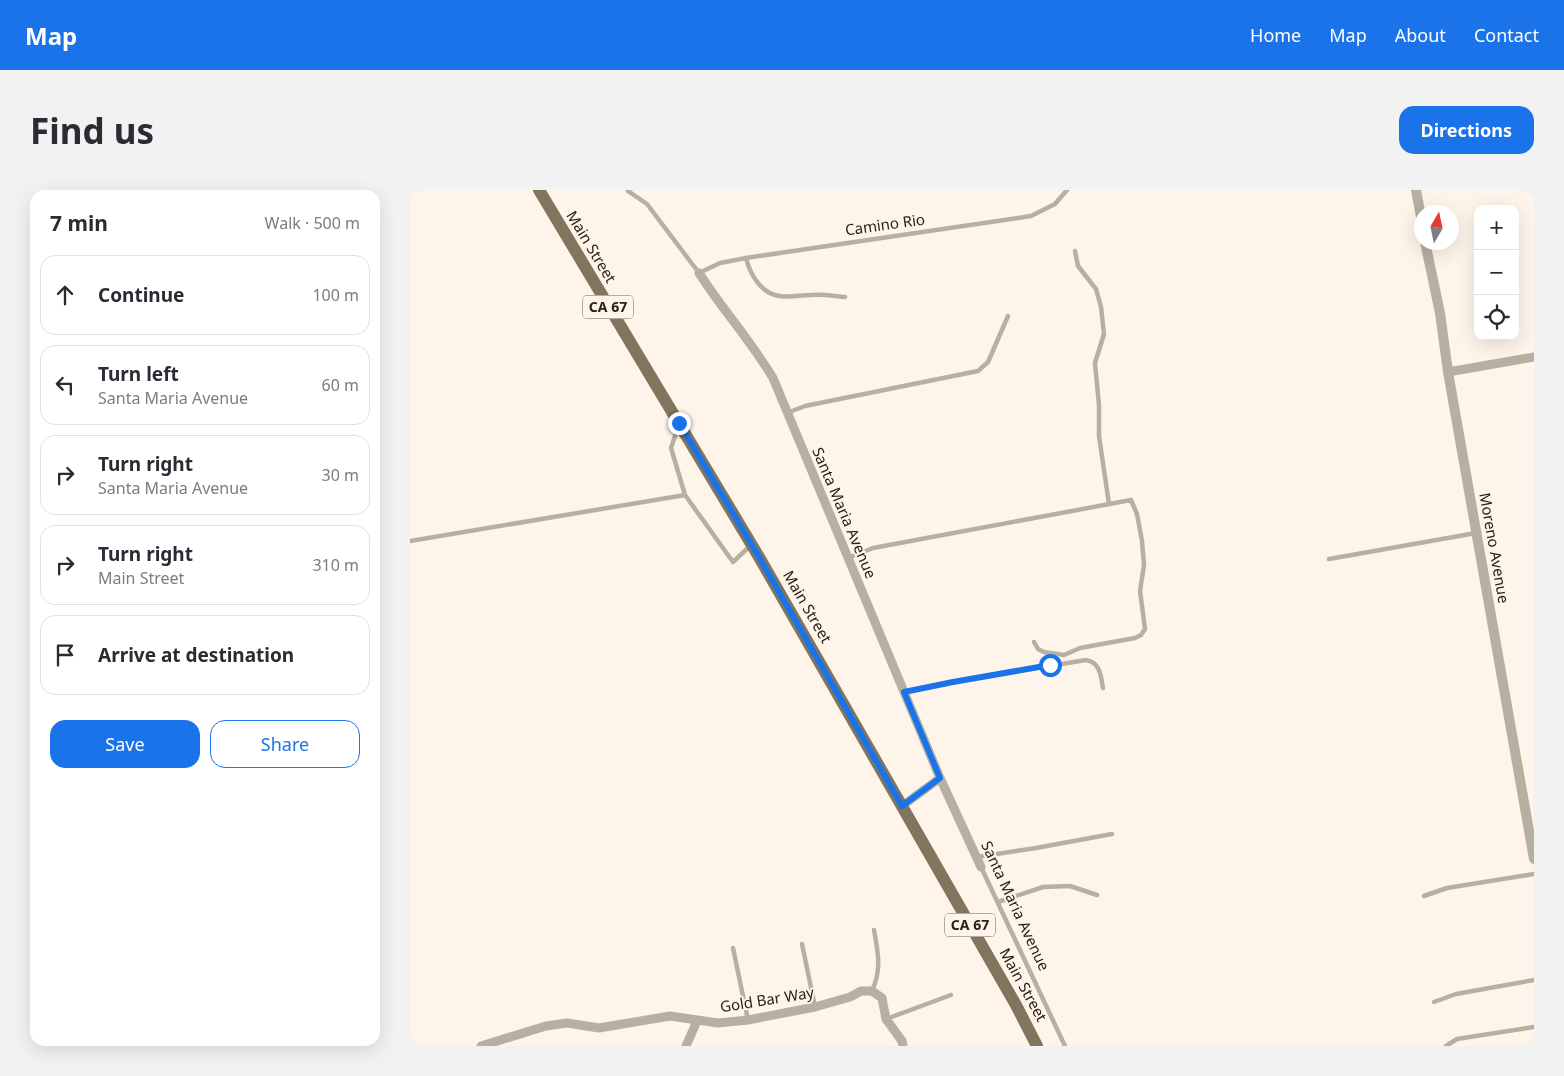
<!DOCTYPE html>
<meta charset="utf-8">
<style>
:root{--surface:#fff;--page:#f2f2f3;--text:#2b2b33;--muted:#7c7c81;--line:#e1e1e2;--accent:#1a73e8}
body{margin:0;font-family:"Noto Sans",sans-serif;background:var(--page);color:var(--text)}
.controls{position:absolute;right:15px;top:15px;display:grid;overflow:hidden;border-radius:10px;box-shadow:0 5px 20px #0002}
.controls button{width:45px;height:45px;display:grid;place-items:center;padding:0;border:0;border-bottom:1px solid var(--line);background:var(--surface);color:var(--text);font:25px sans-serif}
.compass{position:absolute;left:1004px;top:15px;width:45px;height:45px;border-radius:50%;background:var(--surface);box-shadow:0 5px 20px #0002;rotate:9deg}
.stop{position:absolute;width:15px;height:15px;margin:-11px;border:4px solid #1a73e8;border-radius:50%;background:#fff}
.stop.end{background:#1a73e8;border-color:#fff;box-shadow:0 1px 5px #0008}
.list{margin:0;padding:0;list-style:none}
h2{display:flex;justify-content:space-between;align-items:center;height:65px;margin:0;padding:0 20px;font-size:21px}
h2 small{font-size:16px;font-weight:400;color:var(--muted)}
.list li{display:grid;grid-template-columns:32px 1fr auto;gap:15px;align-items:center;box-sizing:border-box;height:80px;margin:0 10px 10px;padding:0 10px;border:1px solid var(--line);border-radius:15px}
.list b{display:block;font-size:19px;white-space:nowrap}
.list p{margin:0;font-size:16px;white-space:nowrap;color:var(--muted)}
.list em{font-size:16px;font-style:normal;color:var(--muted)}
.actions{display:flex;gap:10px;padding:15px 20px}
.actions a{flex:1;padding:11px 0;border:1px solid var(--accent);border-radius:15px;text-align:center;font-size:18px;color:var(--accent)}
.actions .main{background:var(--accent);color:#fff}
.icon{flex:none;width:28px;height:28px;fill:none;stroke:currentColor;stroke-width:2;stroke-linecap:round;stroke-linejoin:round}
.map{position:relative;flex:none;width:1124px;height:856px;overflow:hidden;border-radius:15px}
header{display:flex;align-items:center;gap:30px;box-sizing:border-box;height:70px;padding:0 25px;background:var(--accent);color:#fff}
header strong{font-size:24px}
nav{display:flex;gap:28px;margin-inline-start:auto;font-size:18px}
.intro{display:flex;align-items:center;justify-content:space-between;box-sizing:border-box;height:120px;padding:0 30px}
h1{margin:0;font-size:35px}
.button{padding:12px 22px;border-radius:15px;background:var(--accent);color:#fff;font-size:18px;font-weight:700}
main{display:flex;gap:30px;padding:0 30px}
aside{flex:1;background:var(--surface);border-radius:15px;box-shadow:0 5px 20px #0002}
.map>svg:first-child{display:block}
</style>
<header>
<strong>Map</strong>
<nav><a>Home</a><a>Map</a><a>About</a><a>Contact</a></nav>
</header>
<div class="intro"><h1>Find us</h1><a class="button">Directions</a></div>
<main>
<aside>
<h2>7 min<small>Walk · 500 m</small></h2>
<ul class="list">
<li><svg class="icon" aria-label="ahead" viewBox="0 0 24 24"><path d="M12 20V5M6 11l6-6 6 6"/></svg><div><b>Continue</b></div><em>100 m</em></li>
<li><svg class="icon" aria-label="left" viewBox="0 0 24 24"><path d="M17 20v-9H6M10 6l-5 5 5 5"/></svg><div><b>Turn left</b><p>Santa Maria Avenue</p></div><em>60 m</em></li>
<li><svg class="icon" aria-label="right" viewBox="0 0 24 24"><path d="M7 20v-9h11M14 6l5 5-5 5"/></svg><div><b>Turn right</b><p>Santa Maria Avenue</p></div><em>30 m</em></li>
<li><svg class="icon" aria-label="right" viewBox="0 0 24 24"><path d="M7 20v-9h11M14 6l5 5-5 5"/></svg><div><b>Turn right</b><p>Main Street</p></div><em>310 m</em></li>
<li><svg class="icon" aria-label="arrive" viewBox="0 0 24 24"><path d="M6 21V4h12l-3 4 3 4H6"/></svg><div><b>Arrive at destination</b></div></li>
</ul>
<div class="actions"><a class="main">Save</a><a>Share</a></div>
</aside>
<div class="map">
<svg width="1124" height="856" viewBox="0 0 1124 856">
<rect width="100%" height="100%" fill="#fef4e9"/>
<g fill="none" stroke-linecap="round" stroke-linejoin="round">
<g stroke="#b6b0a2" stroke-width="4.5">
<polyline points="218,1 237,14 289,83 310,73 336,68 621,26 645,14 657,0"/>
<polyline points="665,61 668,76 686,99 691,117 694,144 685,173 689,215 689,246 699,314"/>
<path d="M336,68C340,84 351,104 370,106C379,108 391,105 401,105C412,104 424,106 435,107"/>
<polyline points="377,223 395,216 568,181 578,172 598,126"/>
<polyline points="268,237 261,258 275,305 323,372 340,356"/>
<polyline points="0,351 275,305"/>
<polyline points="438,368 463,358 721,310 727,324 732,351 734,375 730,401 735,439 731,445 725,448 670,458 654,465 634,462 628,459 624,452"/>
<polyline points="919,369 1066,343"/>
<path d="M494,502L543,492L676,470C690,472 691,486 693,498"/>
<polyline points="567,667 626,658 702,644"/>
<polyline points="571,677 655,856"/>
<polyline points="1014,706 1037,698 1124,684"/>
<polyline points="588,712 633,697 660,696 687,705"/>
<polyline points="392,754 405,817"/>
<polyline points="323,758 338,830"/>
<path d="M462,801C472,779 468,763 464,740"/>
<polyline points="1024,812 1046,804 1124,790"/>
<polyline points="476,829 541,805"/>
<polyline points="1036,856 1047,849 1124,837"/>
</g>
<g stroke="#b6b0a2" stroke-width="9">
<path d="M289,83C312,119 341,151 363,188L530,588L571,677"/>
<polyline points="1038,182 1124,167"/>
<polyline points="492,616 530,588"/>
<polyline points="71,856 136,836 157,833 189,838 260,826 308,833 338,830 405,817 440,807 451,801 462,801 472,808 476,829 492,851 493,856"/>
<polyline points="276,856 287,831"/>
</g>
<g stroke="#b6b0a2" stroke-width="10">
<polyline points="1006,0 1012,32"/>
<polyline points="1015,52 1030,123 1038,182 1124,669"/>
</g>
<polyline stroke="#81755d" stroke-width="12" points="129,0 349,367 606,815 627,856"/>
</g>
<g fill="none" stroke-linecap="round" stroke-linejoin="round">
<polyline stroke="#1a73e8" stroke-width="6" points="269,233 349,367 492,616 530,588 494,502 543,492 640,475"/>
</g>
<g text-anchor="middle" stroke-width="4" stroke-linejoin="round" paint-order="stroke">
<g fill="#fef4e9" stroke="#6a6056" stroke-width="1">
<rect x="173" y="105.5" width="50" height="23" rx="4"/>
<rect x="535" y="723.5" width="50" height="23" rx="4"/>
</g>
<g font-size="14" font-weight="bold" fill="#2a2117">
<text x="198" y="122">CA 67</text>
<text x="560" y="740">CA 67</text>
</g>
<g font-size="15" fill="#2a2117" stroke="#fef4e9">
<text transform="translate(475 35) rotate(-8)" y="5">Camino Rio</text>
<text transform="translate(181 57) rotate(59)" y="5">Main Street</text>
<text transform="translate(434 323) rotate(67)" y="5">Santa Maria Avenue</text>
<text transform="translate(1084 358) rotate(80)" y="5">Moreno Avenue</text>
<text transform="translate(397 417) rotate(60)" y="5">Main Street</text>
<text transform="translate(605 716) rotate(65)" y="5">Santa Maria Avenue</text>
<text transform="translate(613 795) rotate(61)" y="5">Main Street</text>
<text transform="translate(357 810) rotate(-9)" y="5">Gold Bar Way</text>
</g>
</g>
</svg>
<div class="controls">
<button>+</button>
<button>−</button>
<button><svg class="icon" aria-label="locate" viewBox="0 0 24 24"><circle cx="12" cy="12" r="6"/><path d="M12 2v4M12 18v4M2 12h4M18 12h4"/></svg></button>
</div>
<svg class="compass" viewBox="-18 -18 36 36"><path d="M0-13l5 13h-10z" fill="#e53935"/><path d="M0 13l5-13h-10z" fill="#7c7c81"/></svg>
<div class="stop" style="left:640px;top:475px"></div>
<div class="stop end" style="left:269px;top:233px"></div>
</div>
</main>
